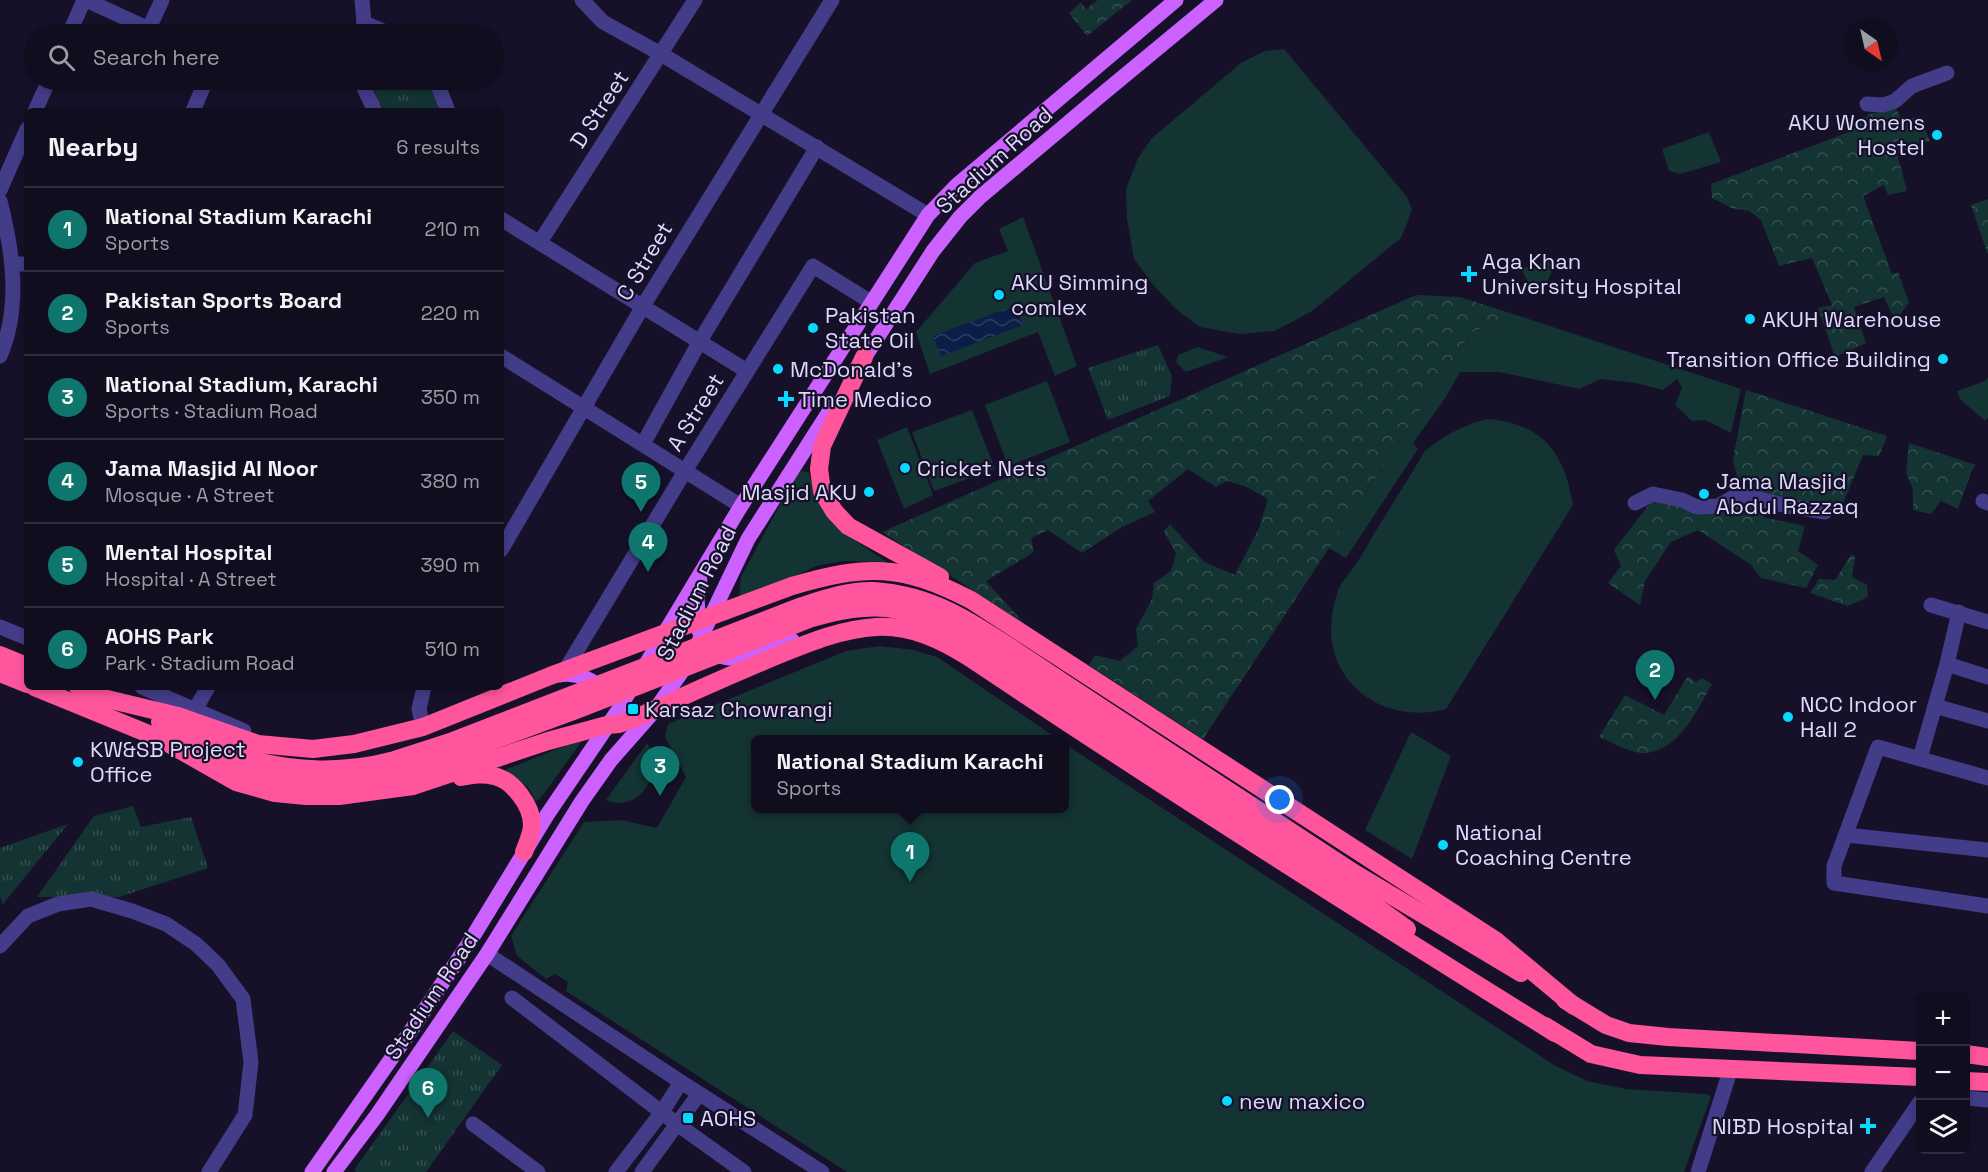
<!DOCTYPE html>
<meta charset="utf-8">
<style>
:root{--surface:#100d1f;--page:#191628;--text:#f1f3f6;--muted:#9c9ca4;--line:#302d3d;--accent:#0f766e}
body{margin:0;font-family:"Space Grotesk",sans-serif;background:var(--page);color:var(--text)}
.controls{position:absolute;right:18px;bottom:18px;display:grid;overflow:hidden;border-radius:9px;box-shadow:0 3px 9px #0003}
.controls button{width:54px;height:54px;display:grid;place-items:center;padding:0;border:0;border-bottom:2px solid var(--line);background:var(--surface);color:var(--text);font:30px sans-serif}
.compass{position:absolute;left:1844px;top:18px;width:54px;height:54px;border-radius:50%;background:var(--surface);box-shadow:0 3px 9px #0003;rotate:146deg}
.you{position:absolute;left:1280px;top:800px;width:21px;height:21px;margin:-15px;border:4px solid #fff;border-radius:50%;background:#1a73e8;box-shadow:0 0 0 9px #1a73e833}
.badge{display:grid;place-items:center;width:39px;height:39px;border-radius:50%;background:var(--accent);color:#fff;font-size:20px;font-weight:700}
.pin{position:absolute;translate:-50% -50px;filter:drop-shadow(0 2px 3px #0008)}
.pin::after{content:'';position:absolute;top:32px;width:21px;height:18px;background:inherit;clip-path:polygon(0 0,100% 0,50% 100%)}
.popup{position:absolute;left:751px;top:735px;width:318px;height:78px;box-sizing:border-box;display:grid;place-content:center;border-radius:9px;background:var(--surface);filter:drop-shadow(0 2px 4px #0005);font-size:20px;white-space:nowrap;color:var(--muted)}
.popup b{font-size:22px;color:var(--text)}
.popup::after{content:'';position:absolute;left:50%;top:100%;margin-left:-12px;border:12px solid transparent;border-top-color:var(--surface)}
.list{margin:0;padding:0;list-style:none}
h2{display:flex;justify-content:space-between;align-items:center;height:78px;margin:0;padding:0 24px;font-size:26px}
h2 small{font-size:20px;font-weight:400;color:var(--muted)}
.list li{display:grid;grid-template-columns:39px 1fr auto;gap:18px;align-items:center;box-sizing:border-box;height:84px;padding:0 24px;border-top:2px solid var(--line)}
.list b{display:block;font-size:22px;white-space:nowrap}
.list p{margin:0;font-size:20px;white-space:nowrap;color:var(--muted)}
.list em{font-size:20px;font-style:normal;color:var(--muted)}
.icon{flex:none;width:33px;height:33px;fill:none;stroke:currentColor;stroke-width:2;stroke-linecap:round;stroke-linejoin:round}
.map{position:relative;flex:none;width:1988px;height:1172px;overflow:hidden}
.search{position:absolute;background:var(--surface);box-shadow:0 3px 9px #0003;left:24px;top:24px;width:480px;height:66px;display:flex;align-items:center;gap:15px;box-sizing:border-box;padding:0 21px;border-radius:33px;color:var(--muted);font-size:22px}
.panel{position:absolute;background:var(--surface);box-shadow:0 3px 9px #0003;left:24px;top:108px;width:480px;height:582px;border-radius:9px}
.map>svg:first-child{display:block}
</style>
<div class="map">
<svg width="1988" height="1172" viewBox="0 0 1988 1172">
<defs>
<pattern id="forest-crowns" width="20" height="18" patternUnits="userSpaceOnUse" patternTransform="scale(1.5)"><rect width="20" height="18" fill="#143333"/><path d="M2 6a3 3 0 1 1 6 0M12 15a3 3 0 1 1 6 0" fill="none" stroke="#365052"/></pattern>
<pattern id="park-tufts" width="24" height="20" patternUnits="userSpaceOnUse" patternTransform="scale(1.5)"><rect width="24" height="20" fill="#143333"/><path d="M3 7l-1-3M5 7V3M7 7l1-3M15 17l-1-3M17 17v-4M19 17l1-3" fill="none" stroke="#365052"/></pattern>
<pattern id="water-waves" width="16" height="10" patternUnits="userSpaceOnUse" patternTransform="scale(1.5)"><rect width="16" height="10" fill="#0b1e48"/><path d="M0 5q4-4 8 0t8 0" fill="none" stroke="#2e3e63"/></pattern>
</defs>
<rect width="100%" height="100%" fill="#161129"/>
<g fill="#143333">
<polygon points="1284,49 1407,197 1412,210 1401,238 1312,311 1275,331 1240,334 1200,327 1177,310 1155,287 1134,259 1127,219 1126,189 1138,158 1152,138 1241,63 1265,51"/>
<polygon points="1709,132 1721,162 1680,174 1669,171 1662,149"/>
<polygon points="1023,217 1077,366 1055,376 1038,332 930,374 916,332 975,263 1008,251 999,229"/>
<polygon points="1558,258 1541,296 1531,287 1521,269"/>
<polygon points="1513,314 1741,389 1731,433 1705,420 1692,421 1675,405 1682,388 1677,379 1663,390 1636,383 1600,379 1580,389 1499,372 1460,372 1446,397 1413,443 1418,449 1346,558 1329,548 1471,333"/>
<polygon points="1198,347 1228,357 1186,372 1176,362 1178,355"/>
<polygon points="1988,377 1988,417 1985,421 1960,399 1957,391 1985,381"/>
<polygon points="1047,381 1070,442 1008,466 985,405"/>
<polygon points="972,410 995,469 934,491 912,432"/>
<path d="M1487,419C1543,424 1564,451 1573,505L1446,709C1417,717 1383,712 1360,692C1329,665 1325,628 1338,591C1341,582 1350,573 1356,564C1362,555 1367,546 1372,537C1390,508 1408,479 1425,451C1445,435 1463,425 1487,419Z"/>
<polygon points="907,427 933,495 904,509 877,440"/>
<path d="M802,471L809,473C820,521 848,536 887,562L843,561L816,566L743,601L739,598L741,577L797,473Z"/>
<polygon points="880,646 914,650 937,657 1058,739 756,740 756,808 1064,808 1065,744 1554,1065 1587,1081 1626,1089 1705,1094 1711,1096 1684,1172 847,1172 566,991 568,982 555,974 546,979 517,956 511,936 584,822 621,820 657,828 686,777 665,737 668,724 846,651"/>
<polygon points="1411,732 1451,756 1412,859 1365,830"/>
<path d="M584,738L540,799L535,801C531,785 515,777 500,772Z"/>
<path d="M647,743C666,770 640,815 606,800Z"/>
</g>
<g fill="url(#forest-crowns)">
<polygon points="1098,0 1132,0 1087,36 1069,13 1081,2 1086,9"/>
<polygon points="1896,108 1902,121 1920,116 1930,141 1897,153 1907,191 1888,195 1884,185 1863,196 1892,274 1898,272 1909,303 1895,321 1884,297 1854,307 1866,343 1835,357 1818,308 1832,305 1812,258 1779,266 1761,220 1749,211 1731,208 1712,198 1711,184 1849,132 1869,114"/>
<polygon points="1988,199 1988,255 1971,205"/>
<polygon points="1416,295 1460,297 1513,314 1471,333 1203,739 1089,665 1095,655 1120,661 1138,646 1136,629 1152,599 1154,583 1171,571 1176,554 1164,531 1170,524 1204,562 1235,575 1259,528 1268,499 1247,487 1227,481 1216,487 1188,469 1148,501 1155,512 1122,527 1082,553 1048,530 1031,538 1034,552 986,581 1024,623 882,532"/>
<polygon points="1746,390 1887,436 1879,456 1863,455 1841,508 1789,501 1753,492 1737,477 1733,459"/>
<polygon points="1909,443 1976,465 1972,470 1958,509 1941,501 1931,514 1913,510 1913,490 1906,472"/>
<polygon points="1740,499 1764,506 1763,517 1805,526 1798,551 1818,565 1806,588 1761,578 1750,564 1698,530 1671,542 1645,581 1640,605 1608,583 1621,566 1614,550 1650,503 1671,500"/>
<polygon points="1851,555 1855,556 1852,577 1867,585 1868,597 1848,606 1810,593 1819,579 1835,580"/>
<path d="M1688,676L1696,682L1702,678L1712,684C1697,710 1681,748 1647,753C1634,755 1611,742 1599,737L1625,695L1664,715Z"/>
</g>
<g fill="url(#park-tufts)">
<polygon points="372,80 430,80 442,111 385,111 378,101"/>
<polygon points="1158,345 1172,376 1170,396 1108,420 1088,368"/>
<polygon points="133,806 141,827 191,817 208,868 119,897 37,897 94,816"/>
<polygon points="68,824 3,904 0,897 0,848"/>
<polygon points="453,1031 502,1065 426,1172 357,1172 354,1170"/>
</g>
<polygon fill="url(#water-waves)" points="1016,305 1023,325 941,356 933,336"/>
<g fill="none" stroke-linecap="round" stroke-linejoin="round">
<g stroke="#433c88" stroke-width="15">
<polyline points="86,0 160,34"/>
<polyline points="582,0 603,22 661,54 928,215"/>
<polyline points="364,23 390,34"/>
<polyline points="149,28 162,0"/>
<polyline points="69,34 84,0"/>
<polyline points="362,34 364,23 362,0"/>
<polyline points="363,80 364,88 375,111"/>
<polyline points="436,80 448,111"/>
<polyline points="1867,104 1883,105 1895,101 1912,86 1947,73"/>
<polyline points="35,111 49,80"/>
<polyline points="193,111 206,80"/>
<polyline points="0,190 27,129"/>
<path d="M0,201C13,252 21,307 0,356"/>
<polyline points="501,219 747,371"/>
<polyline points="540,242 695,0"/>
<polyline points="12,264 27,264"/>
<polyline points="501,356 741,506"/>
<polyline points="643,444 700,341 817,147"/>
<polyline points="1983,501 1988,503"/>
<polyline points="1635,503 1653,494 1682,500 1697,507 1718,506 1739,494 1787,506 1825,512"/>
<polyline points="501,550 643,306 832,0"/>
<polyline points="1931,605 1988,622"/>
<polyline points="0,627 27,638"/>
<polyline points="1947,664 1988,677"/>
<polyline points="564,672 685,471 813,266 871,302"/>
<polyline points="142,687 244,731"/>
<polyline points="1935,706 1988,721"/>
<polyline points="195,710 208,687"/>
<polyline points="423,727 419,709 424,687"/>
<polyline points="1920,758 1947,664 1959,612"/>
<polyline points="1988,778 1878,747 1834,866 1834,883 1988,906"/>
<polyline points="1846,835 1988,850"/>
<polyline points="0,946 28,916 58,904 91,899 132,911 166,924 196,944 218,965 243,999 251,1062 245,1115 209,1172"/>
<polyline points="487,954 681,1082 822,1172"/>
<polyline points="512,998 677,1124 744,1172"/>
<polyline points="1966,1098 1988,1100"/>
<polyline points="473,1124 538,1172"/>
<polyline points="616,1172 662,1112 681,1082"/>
<polyline points="642,1172 699,1094"/>
<polyline points="1698,1172 1731,1068"/>
<polyline points="1872,1172 1920,1102"/>
</g>
<g stroke="#cb61fe" stroke-width="15">
<polyline points="859,366 933,251 960,217 980,197 1100,96 1216,0"/>
<polyline points="699,631 697,598 700,580"/>
<path d="M716,654C739,666 769,649 792,640"/>
<path d="M559,675C576,672 592,679 605,691"/>
<polyline points="312,1172 412,1029 469,943 547,815 617,712 741,506 928,215 957,185 1176,0"/>
<polyline points="334,1172 377,1115 487,954 582,801 611,760 655,710 690,660 748,539 834,404"/>
</g>
<g stroke="#fe559d" stroke-width="18">
<polyline points="864,357 822,446 819,469 822,491 834,511 848,526 940,577"/>
<polyline points="0,655 27,666"/>
<polyline points="0,673 27,684"/>
<polyline points="34,687 166,741"/>
<path d="M78,687L103,698L178,716L258,744L313,749L354,744L423,727L550,676L792,586C867,564 901,564 971,600L1495,940L1574,1006"/>
<path d="M160,722C188,734 221,751 249,759C295,772 345,773 391,761"/>
<polyline points="1137,731 1354,873 1521,973"/>
<path d="M157,737L236,782L275,793L306,796H339L413,786L548,741L607,725L619,724L634,719C681,697 728,676 776,656C808,643 841,629 876,627C911,625 942,640 970,658C1163,787 1358,911 1555,1033"/>
<polyline points="1127,743 1346,885 1407,929"/>
<path d="M217,760C281,785 327,787 395,775"/>
<path d="M461,777C472,775 483,773 494,776C513,780 532,806 532,825C532,833 527,844 524,852"/>
<polyline points="1565,1000 1606,1025 1629,1033 1668,1037 1920,1051"/>
<polyline points="1545,1026 1591,1054 1640,1065 1920,1077"/>
<polyline points="1966,1054 1988,1057"/>
<polyline points="1966,1081 1988,1082"/>
</g>
<g stroke="#fe559d" stroke-width="18">
<path d="M391,761L453,741L802,606C824,599 850,590 874,591C938,595 982,629 1034,663C1068,686 1102,708 1137,731"/>
<path d="M395,775L422,767L576,710L809,619C872,600 901,604 960,633L1127,743"/>
</g>
</g>
<g fill="#07d8fd" stroke="#161129" stroke-width="2">
<circle cx="1937" cy="135" r="6"/>
<path d="M1466 265h6v6h6v6h-6v6h-6v-6h-6v-6h6z"/>
<circle cx="999" cy="295" r="6"/>
<circle cx="1750" cy="319" r="6"/>
<circle cx="813" cy="328" r="6"/>
<circle cx="1943" cy="359" r="6"/>
<circle cx="778" cy="369" r="6"/>
<path d="M783 390h6v6h6v6h-6v6h-6v-6h-6v-6h6z"/>
<circle cx="905" cy="468" r="6"/>
<circle cx="869" cy="492" r="6"/>
<circle cx="1704" cy="494" r="6"/>
<rect x="627" y="703" width="12" height="12" rx="3"/>
<circle cx="1788" cy="717" r="6"/>
<circle cx="78" cy="762" r="6"/>
<circle cx="1443" cy="845" r="6"/>
<circle cx="1227" cy="1101" r="6"/>
<rect x="682" y="1112" width="12" height="12" rx="3"/>
<path d="M1865 1117h6v6h6v6h-6v6h-6v-6h-6v-6h6z"/>
</g>
<g text-anchor="middle" stroke-width="4.5" stroke-linejoin="round" paint-order="stroke">
<g font-size="22" fill="#dfd9ff" stroke="#161129">
<text transform="translate(599 109) rotate(-57)" y="8">D Street</text>
<text transform="translate(994 160) rotate(-42)" y="8">Stadium Road</text>
<text transform="translate(644 261) rotate(-59)" y="8">C Street</text>
<text transform="translate(695 412) rotate(-58)" y="8">A Street</text>
<text transform="translate(696 593) rotate(-63)" y="8">Stadium Road</text>
<text transform="translate(431 996) rotate(-56)" y="8">Stadium Road</text>
</g>
<g font-size="22" fill="#dfd9ff" stroke="#161129" text-anchor="start">
<text x="1925" y="130" text-anchor="end">AKU Womens<tspan x="1925" dy="25">Hostel</tspan></text>
<text x="1482" y="269">Aga Khan<tspan x="1482" dy="25">University Hospital</tspan></text>
<text x="1011" y="290">AKU Simming<tspan x="1011" dy="25">comlex</tspan></text>
<text x="825" y="323">Pakistan<tspan x="825" dy="25">State Oil</tspan></text>
<text x="1762" y="327">AKUH Warehouse</text>
<text x="1931" y="367" text-anchor="end">Transition Office Building</text>
<text x="790" y="377">McDonald's</text>
<text x="798" y="407">Time Medico</text>
<text x="917" y="476">Cricket Nets</text>
<text x="1716" y="489">Jama Masjid<tspan x="1716" dy="25">Abdul Razzaq</tspan></text>
<text x="857" y="500" text-anchor="end">Masjid AKU</text>
<text x="1800" y="712">NCC Indoor<tspan x="1800" dy="25">Hall 2</tspan></text>
<text x="645" y="717">Karsaz Chowrangi</text>
<text x="90" y="757">KW&amp;SB Project<tspan x="90" dy="25">Office</tspan></text>
<text x="1455" y="840">National<tspan x="1455" dy="25">Coaching Centre</tspan></text>
<text x="1239" y="1109">new maxico</text>
<text x="700" y="1126">AOHS</text>
<text x="1854" y="1134" text-anchor="end">NIBD Hospital</text>
</g>
</g>
</svg>
<div class="controls">
<button>+</button>
<button>−</button>
<button><svg class="icon" aria-label="layers" viewBox="0 0 24 24"><path d="M12 4l9 5-9 5-9-5zM3 14l9 5 9-5"/></svg></button>
</div>
<svg class="compass" viewBox="-18 -18 36 36"><path d="M0-13l5 13h-10z" fill="#e53935"/><path d="M0 13l5-13h-10z" fill="#9c9ca4"/></svg>
<div class="you"></div>
<div class="pin badge" style="left:910px;top:882px">1</div>
<div class="popup"><b>National Stadium Karachi</b>Sports</div>
<div class="pin badge" style="left:1655px;top:700px">2</div>
<div class="pin badge" style="left:660px;top:796px">3</div>
<div class="pin badge" style="left:648px;top:572px">4</div>
<div class="pin badge" style="left:641px;top:512px">5</div>
<div class="pin badge" style="left:428px;top:1118px">6</div>
<div class="search"><svg class="icon" aria-label="search" viewBox="0 0 24 24"><circle cx="10" cy="10" r="6"/><path d="M15 15l6 6"/></svg>Search here</div>
<section class="panel">
<h2>Nearby<small>6 results</small></h2>
<ul class="list">
<li><span class="badge">1</span><div><b>National Stadium Karachi</b><p>Sports</p></div><em>210 m</em></li>
<li><span class="badge">2</span><div><b>Pakistan Sports Board</b><p>Sports</p></div><em>220 m</em></li>
<li><span class="badge">3</span><div><b>National Stadium, Karachi</b><p>Sports · Stadium Road</p></div><em>350 m</em></li>
<li><span class="badge">4</span><div><b>Jama Masjid Al Noor</b><p>Mosque · A Street</p></div><em>380 m</em></li>
<li><span class="badge">5</span><div><b>Mental Hospital</b><p>Hospital · A Street</p></div><em>390 m</em></li>
<li><span class="badge">6</span><div><b>AOHS Park</b><p>Park · Stadium Road</p></div><em>510 m</em></li>
</ul>
</section>
</div>
